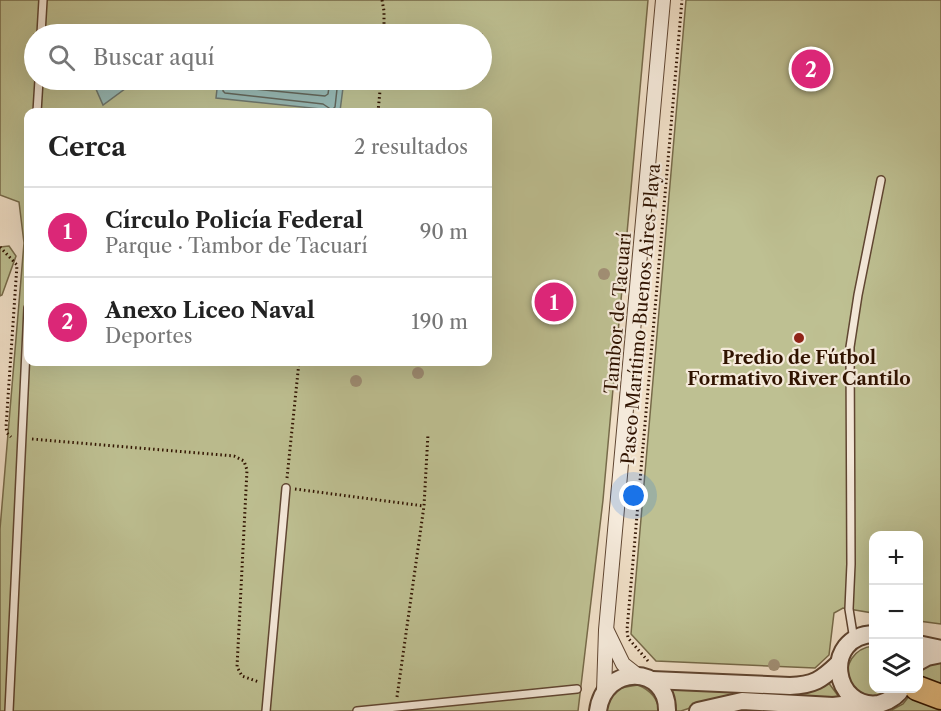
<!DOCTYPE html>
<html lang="es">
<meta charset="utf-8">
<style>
:root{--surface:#fff;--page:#f2f2f2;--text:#222;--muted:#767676;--line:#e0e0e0;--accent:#db2777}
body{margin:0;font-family:"Libre Caslon Text",serif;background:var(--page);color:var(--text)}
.controls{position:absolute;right:18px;bottom:18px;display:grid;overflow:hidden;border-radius:12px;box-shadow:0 6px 24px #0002}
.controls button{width:54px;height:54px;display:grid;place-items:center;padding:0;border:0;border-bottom:2px solid var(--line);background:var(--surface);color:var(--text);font:30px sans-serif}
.you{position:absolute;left:634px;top:496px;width:21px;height:21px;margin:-15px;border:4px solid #fff;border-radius:50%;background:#1a73e8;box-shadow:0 0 0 9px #1a73e833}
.badge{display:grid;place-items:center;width:39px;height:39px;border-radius:50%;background:var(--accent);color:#fff;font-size:20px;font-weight:700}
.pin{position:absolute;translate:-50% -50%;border:3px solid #fff;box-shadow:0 2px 6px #0006}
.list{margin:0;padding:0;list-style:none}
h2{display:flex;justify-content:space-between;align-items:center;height:78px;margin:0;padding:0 24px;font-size:26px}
h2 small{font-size:20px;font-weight:400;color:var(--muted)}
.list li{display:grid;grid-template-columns:39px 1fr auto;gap:18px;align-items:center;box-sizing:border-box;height:90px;padding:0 24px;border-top:2px solid var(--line)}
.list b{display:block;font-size:22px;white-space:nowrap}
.list p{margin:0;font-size:20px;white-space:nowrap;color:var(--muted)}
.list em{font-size:20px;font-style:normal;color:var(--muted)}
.icon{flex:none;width:33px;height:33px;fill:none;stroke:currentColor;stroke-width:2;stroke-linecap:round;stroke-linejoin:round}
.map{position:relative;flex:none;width:941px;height:711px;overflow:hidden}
.search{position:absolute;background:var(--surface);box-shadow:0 6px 24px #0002;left:24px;top:24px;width:468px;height:66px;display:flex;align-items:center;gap:15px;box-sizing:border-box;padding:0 21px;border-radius:33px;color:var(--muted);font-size:22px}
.panel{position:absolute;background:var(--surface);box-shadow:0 6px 24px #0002;left:24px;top:108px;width:468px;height:258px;border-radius:12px}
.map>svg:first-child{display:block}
</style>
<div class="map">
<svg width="941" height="711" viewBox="0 0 941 711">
<rect width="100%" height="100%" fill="#f0dfc7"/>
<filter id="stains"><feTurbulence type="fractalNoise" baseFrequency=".00333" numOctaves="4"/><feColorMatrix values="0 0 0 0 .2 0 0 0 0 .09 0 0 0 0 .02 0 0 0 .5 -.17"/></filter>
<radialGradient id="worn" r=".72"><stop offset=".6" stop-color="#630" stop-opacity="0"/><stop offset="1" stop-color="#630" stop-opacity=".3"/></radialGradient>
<g fill="#bec092" stroke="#776a49" stroke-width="1.5" fill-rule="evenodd">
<path d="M0,0H648L603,500L578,711H0V529L24,243L19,202L0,195ZM34,34H482V80H34ZM28,112H488V362H28Z"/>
<polygon points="686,0 941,0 941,624 919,621 918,536 874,536 873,613 843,608 834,613 829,655 815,668 656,661 631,634"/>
<polygon points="9,246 16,256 2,295 0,296 0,247"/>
<path d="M873,646L874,688L893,689C882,702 857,700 850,683C842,665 855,648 873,646Z"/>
<path d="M941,660V690L920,683C919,667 927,664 941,660Z"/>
<polygon points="828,682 839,697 834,699 702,704 681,711 673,711 668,688"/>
<path d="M638,685C650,690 658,699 659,711H605C611,689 616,688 638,685Z"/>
<polygon points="910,695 941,704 941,711 890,711 903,704"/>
</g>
<g fill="#9abcb7" stroke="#70786e" stroke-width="1.5">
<polygon points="92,80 137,80 103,105"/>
<polygon points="218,80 344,80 340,111 216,98"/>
</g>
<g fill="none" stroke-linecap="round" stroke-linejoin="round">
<g stroke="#65685c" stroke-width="1.5">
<polyline points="224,80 223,91 225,93 323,104 332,110 335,107 338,80"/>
<polyline points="231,80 231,85 233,87 325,96 328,94 330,80"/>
<polyline points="252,80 317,86 320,85 321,80"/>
</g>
<defs>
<g id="service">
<polyline points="41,34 43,0"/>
<polyline points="37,112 39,80"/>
<polyline points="854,640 849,609 851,564 850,347 858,295 881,180"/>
<polyline points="9,711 28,308"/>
<polyline points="266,711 286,488"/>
<polyline points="357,711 577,689"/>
</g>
<g id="minor">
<polyline points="607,631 623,664 637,675"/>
<polyline points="604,691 606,630 663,0"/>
</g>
<g id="tertiary">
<path d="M874,634C821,636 833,711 879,704C889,701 897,697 902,688"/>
<polyline points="918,644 941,649"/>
<polyline points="918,662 927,657 941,654"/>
<path d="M652,680L790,686C814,685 821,680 838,664"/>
<path d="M598,711C604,663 668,665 667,711"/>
<polyline points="698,711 742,701 833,706 860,703"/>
</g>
<polyline id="motorway" points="917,688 941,697"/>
</defs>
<use href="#service" stroke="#604632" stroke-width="10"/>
<use href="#minor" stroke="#604632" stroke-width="16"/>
<use href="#tertiary" stroke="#604632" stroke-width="20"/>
<use href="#motorway" stroke="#301300" stroke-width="27"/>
<g stroke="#301300" stroke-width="3" stroke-dasharray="1.5 3" stroke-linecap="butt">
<polyline points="382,0 384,11 384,34"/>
<polyline points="378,112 381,80"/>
<polyline points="0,247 17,265 6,427 7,433 11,437"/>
<polyline points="32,439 234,456 244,461 247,470 237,667 242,676 259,682"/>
<polyline points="287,478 299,362"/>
<polyline points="295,489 424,506"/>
<polyline points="648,661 628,638 627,630 682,0"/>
<polyline points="397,697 424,506 428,434"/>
</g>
<use href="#service" stroke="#f5eadb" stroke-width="7"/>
<use href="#minor" stroke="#f5eadb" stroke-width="14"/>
<use href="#tertiary" stroke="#f5eadb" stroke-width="16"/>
<use href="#motorway" stroke="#e8c084" stroke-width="24"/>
</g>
<g fill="#a29076">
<circle cx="604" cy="274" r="6"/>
<circle cx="418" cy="373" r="6"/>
<circle cx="356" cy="381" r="6"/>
<circle cx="774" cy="665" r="6"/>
</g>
<circle fill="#8f2418" stroke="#f5eadb" stroke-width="2" cx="799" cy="338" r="6"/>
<g text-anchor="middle" stroke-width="4.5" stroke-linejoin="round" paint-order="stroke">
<g font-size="18" fill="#301300" stroke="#f5eadb">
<text transform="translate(618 313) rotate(-85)" y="6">Tambor de Tacuarí</text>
<text transform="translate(641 314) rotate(-85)" y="6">Paseo Marítimo Buenos Aires Playa</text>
</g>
<g font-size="18" font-weight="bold" fill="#301300" stroke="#f5eadb">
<text x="799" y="364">Predio de Fútbol<tspan x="799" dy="21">Formativo River Cantilo</tspan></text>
</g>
</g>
<rect width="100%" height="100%" filter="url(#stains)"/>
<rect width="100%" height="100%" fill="url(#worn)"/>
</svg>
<div class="controls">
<button>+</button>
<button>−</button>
<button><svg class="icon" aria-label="layers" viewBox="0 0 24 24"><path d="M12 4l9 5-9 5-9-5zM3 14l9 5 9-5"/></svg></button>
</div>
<div class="you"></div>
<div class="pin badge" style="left:554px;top:302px">1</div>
<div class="pin badge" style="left:811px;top:69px">2</div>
<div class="search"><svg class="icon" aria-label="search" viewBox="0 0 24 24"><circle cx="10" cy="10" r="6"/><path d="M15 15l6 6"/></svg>Buscar aquí</div>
<section class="panel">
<h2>Cerca<small>2 resultados</small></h2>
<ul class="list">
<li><span class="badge">1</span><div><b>Círculo Policía Federal</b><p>Parque · Tambor de Tacuarí</p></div><em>90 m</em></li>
<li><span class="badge">2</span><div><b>Anexo Liceo Naval</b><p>Deportes</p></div><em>190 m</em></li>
</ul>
</section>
</div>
